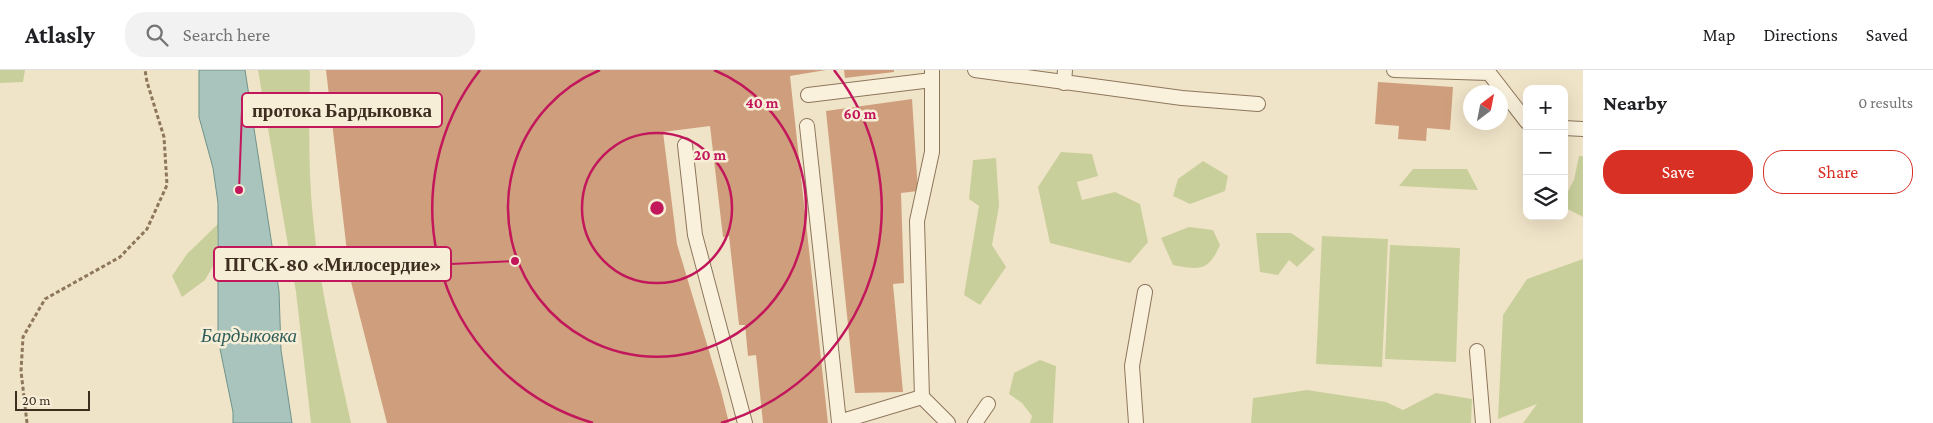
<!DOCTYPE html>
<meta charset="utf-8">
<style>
:root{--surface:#fff;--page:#f2f2f2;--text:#202124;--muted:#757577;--line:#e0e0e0;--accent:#d93025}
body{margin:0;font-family:"Crimson Pro",serif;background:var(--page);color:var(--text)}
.controls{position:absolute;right:15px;top:15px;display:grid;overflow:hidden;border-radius:10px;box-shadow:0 5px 20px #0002}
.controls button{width:45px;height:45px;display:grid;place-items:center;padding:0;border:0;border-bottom:1px solid var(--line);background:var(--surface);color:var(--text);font:25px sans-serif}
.compass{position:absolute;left:1463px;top:15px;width:45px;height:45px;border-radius:50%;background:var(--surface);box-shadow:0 5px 20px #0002;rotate:32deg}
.scale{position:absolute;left:15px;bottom:12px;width:75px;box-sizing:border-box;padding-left:5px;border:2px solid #3d2e20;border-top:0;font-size:14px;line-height:18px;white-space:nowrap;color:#3d2e20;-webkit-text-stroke:4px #f7eed8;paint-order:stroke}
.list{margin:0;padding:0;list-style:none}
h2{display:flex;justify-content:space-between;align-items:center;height:65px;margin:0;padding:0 20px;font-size:21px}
h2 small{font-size:16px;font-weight:400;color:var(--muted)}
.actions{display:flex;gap:10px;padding:15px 20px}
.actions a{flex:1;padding:11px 0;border:1px solid var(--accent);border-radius:20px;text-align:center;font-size:18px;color:var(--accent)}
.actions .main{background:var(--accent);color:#fff}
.icon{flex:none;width:28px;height:28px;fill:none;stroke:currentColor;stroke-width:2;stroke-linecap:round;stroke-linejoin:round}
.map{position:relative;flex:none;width:1583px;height:353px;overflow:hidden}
header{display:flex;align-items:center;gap:30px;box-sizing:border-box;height:70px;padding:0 25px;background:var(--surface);border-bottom:1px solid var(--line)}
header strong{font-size:24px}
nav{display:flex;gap:28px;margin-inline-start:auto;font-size:18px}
.search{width:350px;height:45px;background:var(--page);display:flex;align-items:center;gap:12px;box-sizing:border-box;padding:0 18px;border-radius:20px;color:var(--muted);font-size:19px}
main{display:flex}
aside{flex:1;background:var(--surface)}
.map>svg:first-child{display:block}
</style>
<header>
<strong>Atlasly</strong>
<div class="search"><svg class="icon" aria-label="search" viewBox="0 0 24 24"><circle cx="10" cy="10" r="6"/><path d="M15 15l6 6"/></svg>Search here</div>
<nav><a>Map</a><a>Directions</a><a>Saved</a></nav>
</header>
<main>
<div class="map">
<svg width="1583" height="353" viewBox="0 0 1583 353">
<rect width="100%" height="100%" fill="#f0e4c8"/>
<g fill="#c9cf9b">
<polygon points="0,0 25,0 23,12 0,13"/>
<path d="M258,0H309L310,2C309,54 308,106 314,158C321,224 337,289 351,353H311L296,222Z"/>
<polygon points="1061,82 1092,84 1098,106 1077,112 1082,130 1115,122 1140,134 1148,172 1130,193 1050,173 1038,117"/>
<polygon points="1579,86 1583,86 1583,147 1564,137 1564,129 1574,110"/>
<polygon points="996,88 999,136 992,175 1006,197 980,235 964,225 979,136 969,129 973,90"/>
<polygon points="1203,91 1228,106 1225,121 1190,134 1173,126 1178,109"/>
<polygon points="1413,99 1467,99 1478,120 1399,116"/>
<polygon points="218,154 216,191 205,210 182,227 172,206 187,184"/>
<path d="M1189,157L1213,160L1220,175C1208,202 1199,200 1173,195L1161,168Z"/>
<polygon points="1256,163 1291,163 1315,179 1297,197 1289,190 1278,205 1260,202"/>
<polygon points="1322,166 1388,169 1382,297 1316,294"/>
<polygon points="1390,175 1460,178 1456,292 1385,289"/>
<polygon points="1583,189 1583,353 1523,353 1537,334 1498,349 1503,245 1527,209"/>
<polygon points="1040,290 1056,296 1053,353 1030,353 1032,346 1022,333 1009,324 1014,303"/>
<polygon points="1307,320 1386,332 1403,340 1436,323 1472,329 1471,353 1251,353 1253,328"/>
</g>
<polygon fill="#a9c4bc" stroke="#6f938a" points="199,0 245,0 279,221 281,280 292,353 233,353 233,342 218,269 218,133 213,98 199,47"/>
<g fill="#cf9f7d">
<polygon points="326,0 826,0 790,6 828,353 763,353 756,285 748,286 745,255 739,255 729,166 723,167 710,56 663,62 677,174 721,321 729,353 387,353 350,208"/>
<polygon points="844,0 894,0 894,2 845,8"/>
<polygon points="1378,12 1453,17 1450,60 1427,58 1426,71 1398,69 1399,56 1375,54"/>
<polygon points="912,29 918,121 901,123 904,213 893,214 903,322 855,323 826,41"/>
</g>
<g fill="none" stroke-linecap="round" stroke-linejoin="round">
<defs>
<g id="lane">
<polyline points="932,0 932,82 917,151 922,327 948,353"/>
<polyline points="975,0 1182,28 1258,34"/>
<polyline points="1394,0 1489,3 1527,52"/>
<polyline points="1064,13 1065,0"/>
<polyline points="808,25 932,10"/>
<polyline points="807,56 839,352 922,327"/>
<polyline points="1564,58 1583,59"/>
<polyline points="685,75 695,165 745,353"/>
<polyline points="1477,281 1483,353"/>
<polyline points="975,353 988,334"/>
<polyline points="1136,353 1132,296 1145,222"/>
</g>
</defs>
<use href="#lane" stroke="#8d765c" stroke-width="16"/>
<polyline stroke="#8d765c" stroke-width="3" stroke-dasharray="4 2.5" stroke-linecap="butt" points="27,353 21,301 23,267 45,229 120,187 147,159 167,115 164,67 147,12 145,0"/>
<use href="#lane" stroke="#faf1dc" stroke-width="14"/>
</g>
<g fill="none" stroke="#c2185b" stroke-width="2.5">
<circle cx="657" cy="138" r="75"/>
<path d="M714 0A149 149 0 1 1 600 0"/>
<path d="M593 353A224 224 0 0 1 480 0M834 0A224 224 0 0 1 721 353"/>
</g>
<g text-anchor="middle" stroke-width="5" stroke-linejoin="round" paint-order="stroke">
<g font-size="19" font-style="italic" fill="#2f5d5a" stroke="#f7eed8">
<text x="249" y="272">Бардыковка</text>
</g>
</g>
<circle cx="657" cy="138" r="8" fill="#c2185b" stroke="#f7eed8" stroke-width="2.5"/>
<g font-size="15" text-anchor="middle" font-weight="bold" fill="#c2185b" stroke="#f7eed8" stroke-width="5" stroke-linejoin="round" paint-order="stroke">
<text x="762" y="38">40 m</text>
<text x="860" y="49">60 m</text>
<text x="710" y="90">20 m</text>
</g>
<path fill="none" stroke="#c2185b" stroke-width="2" d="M239 120L242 40M515 191L451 194"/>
<g fill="#c2185b" stroke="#f7eed8" stroke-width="2">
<circle cx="239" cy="120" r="5"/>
<circle cx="515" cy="191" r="5"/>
</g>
<g fill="#f7eed8" stroke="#c2185b" stroke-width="2">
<rect x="242" y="23" width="200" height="34" rx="5"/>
<rect x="214" y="177" width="237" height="34" rx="5"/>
</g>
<g font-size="19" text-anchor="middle" font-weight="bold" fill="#3d2e20">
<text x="342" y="47">протока Бардыковка</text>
<text x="333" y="201">ПГСК-80 «Милосердие»</text>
</g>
</svg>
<div class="controls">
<button>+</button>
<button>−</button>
<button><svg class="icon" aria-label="layers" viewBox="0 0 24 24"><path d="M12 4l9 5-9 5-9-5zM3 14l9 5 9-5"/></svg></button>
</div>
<svg class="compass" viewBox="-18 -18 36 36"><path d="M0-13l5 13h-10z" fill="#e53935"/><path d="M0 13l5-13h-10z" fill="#757577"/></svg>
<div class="scale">20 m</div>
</div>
<aside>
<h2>Nearby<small>0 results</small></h2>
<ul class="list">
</ul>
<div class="actions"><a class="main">Save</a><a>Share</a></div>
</aside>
</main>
